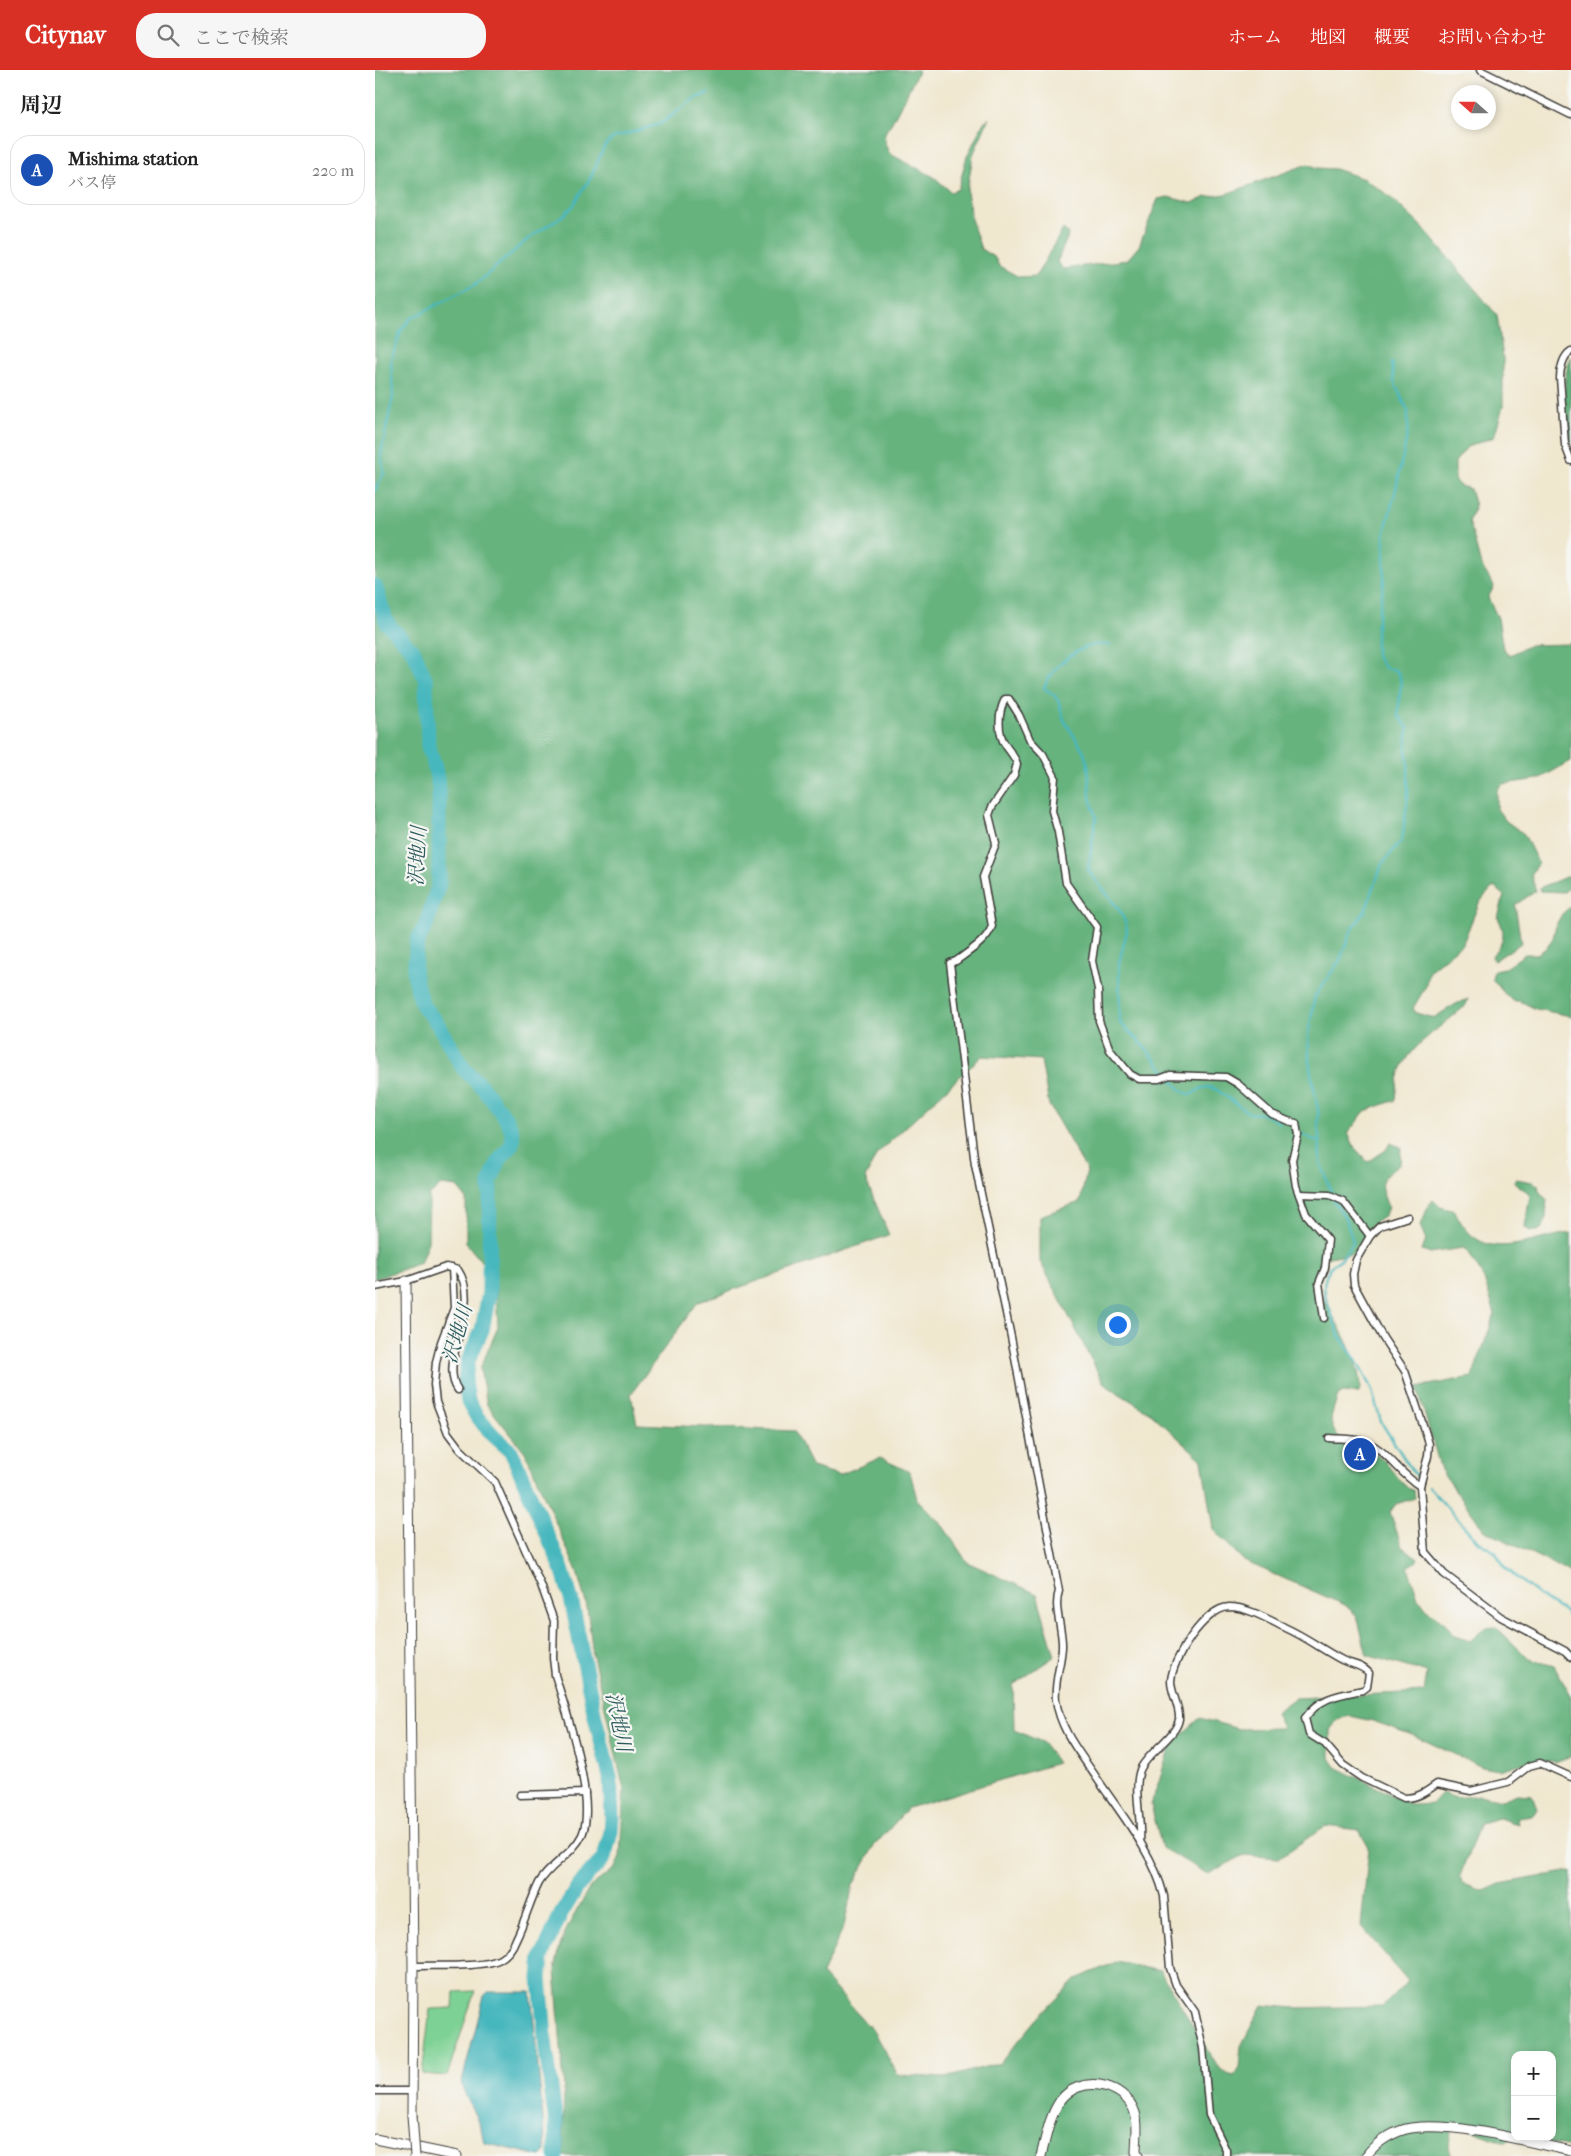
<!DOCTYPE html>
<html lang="ja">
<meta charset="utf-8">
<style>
:root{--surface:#fff;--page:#f6f6f6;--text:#222;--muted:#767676;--line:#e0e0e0;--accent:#d93025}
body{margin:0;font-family:"IM FELL French Canon","Noto Serif JP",serif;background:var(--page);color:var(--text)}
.controls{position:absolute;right:15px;bottom:15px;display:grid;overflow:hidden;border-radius:10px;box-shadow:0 2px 8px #0003}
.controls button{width:45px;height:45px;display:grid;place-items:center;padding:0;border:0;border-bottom:1px solid var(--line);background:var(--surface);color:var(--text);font:25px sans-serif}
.compass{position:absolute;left:1076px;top:15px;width:45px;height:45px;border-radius:50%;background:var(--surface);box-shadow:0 2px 8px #0003;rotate:291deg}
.you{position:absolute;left:742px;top:1254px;width:18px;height:18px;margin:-12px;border:4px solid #fff;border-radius:50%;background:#1a73e8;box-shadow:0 0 0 8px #1a73e833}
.badge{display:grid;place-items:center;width:32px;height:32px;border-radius:50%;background:var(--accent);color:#fff;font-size:16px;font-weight:700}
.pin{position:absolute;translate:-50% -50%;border:2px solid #fff;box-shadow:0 1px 5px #0006}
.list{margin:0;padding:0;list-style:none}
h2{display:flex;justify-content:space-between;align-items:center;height:65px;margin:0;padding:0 20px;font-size:21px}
h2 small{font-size:16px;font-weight:400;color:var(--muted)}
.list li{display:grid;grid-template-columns:32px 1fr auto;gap:15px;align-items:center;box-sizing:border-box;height:70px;margin:0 10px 10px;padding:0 10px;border:1px solid var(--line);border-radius:20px}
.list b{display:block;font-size:19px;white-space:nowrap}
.list p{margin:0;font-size:16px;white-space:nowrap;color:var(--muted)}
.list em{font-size:16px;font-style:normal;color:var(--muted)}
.icon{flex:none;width:28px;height:28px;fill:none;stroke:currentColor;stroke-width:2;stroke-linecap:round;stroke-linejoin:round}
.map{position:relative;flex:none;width:1196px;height:2086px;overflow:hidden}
header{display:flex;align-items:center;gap:30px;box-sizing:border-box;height:70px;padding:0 25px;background:var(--accent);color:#fff}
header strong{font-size:24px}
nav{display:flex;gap:28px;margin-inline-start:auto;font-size:18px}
.search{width:350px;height:45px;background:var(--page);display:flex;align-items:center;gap:12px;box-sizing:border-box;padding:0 18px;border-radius:20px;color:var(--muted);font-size:19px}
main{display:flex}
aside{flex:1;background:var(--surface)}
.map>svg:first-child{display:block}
</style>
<header>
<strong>Citynav</strong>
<div class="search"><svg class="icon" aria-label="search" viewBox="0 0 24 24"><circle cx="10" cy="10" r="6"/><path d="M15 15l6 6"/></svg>ここで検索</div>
<nav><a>ホーム</a><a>地図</a><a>概要</a><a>お問い合わせ</a></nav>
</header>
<main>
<aside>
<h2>周辺<small></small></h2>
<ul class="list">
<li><span class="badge" style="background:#1a4fb4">A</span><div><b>Mishima station</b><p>バス停</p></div><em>220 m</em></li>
</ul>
</aside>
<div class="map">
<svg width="1196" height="2086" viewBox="0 0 1196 2086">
<rect width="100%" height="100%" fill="#f6f6f2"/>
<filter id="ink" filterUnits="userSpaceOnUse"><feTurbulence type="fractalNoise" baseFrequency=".02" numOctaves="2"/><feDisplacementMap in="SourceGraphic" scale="10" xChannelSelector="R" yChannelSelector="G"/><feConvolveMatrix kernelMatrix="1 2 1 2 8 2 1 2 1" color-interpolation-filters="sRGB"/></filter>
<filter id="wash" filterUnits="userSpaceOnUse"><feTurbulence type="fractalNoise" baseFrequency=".0096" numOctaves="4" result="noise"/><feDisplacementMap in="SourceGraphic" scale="20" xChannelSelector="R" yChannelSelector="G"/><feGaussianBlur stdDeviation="1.12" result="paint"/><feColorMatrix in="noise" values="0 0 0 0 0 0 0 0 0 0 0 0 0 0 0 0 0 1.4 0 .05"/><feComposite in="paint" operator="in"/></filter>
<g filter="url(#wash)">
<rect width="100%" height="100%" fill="#f0e7cf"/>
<polygon fill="#7ed194" stroke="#4d7658" points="100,1921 72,2006 47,2004 55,1939 78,1938 79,1922"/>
<g fill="#66b37e" stroke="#41684d" fill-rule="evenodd">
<path d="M0,0H544L516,54C507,64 508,72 515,84L559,107L576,122L583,119L592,86L609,52L614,48L598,85L592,121L596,149L606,179L620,188L624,196L644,207L661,206L688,159L692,162L693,166L682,192L688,199L752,190L764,176L783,129L793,127L817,133L831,127L851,124L933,94L943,98L960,99L989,109L1013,125L1047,157L1122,245L1128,288V337L1119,367L1092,377L1080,392V411L1085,416L1095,419L1100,436L1094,450L1106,495L1119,516L1113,528L1123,548L1128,579L1135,585L1155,575L1196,574V691L1164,709L1127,714L1122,720V739L1131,751L1149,764L1163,793L1156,805L1161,821L1140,835L1146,873L1119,891L1117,886C1128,871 1132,865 1123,848L1129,825L1120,817L1116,819L1104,833L1088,873L1054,901L1050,918L1038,938L1041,943L1058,948L1081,934L1093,929L1091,935C1069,956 1032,976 1024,1006C1022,1014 1022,1022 1021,1030L990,1041L973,1063L979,1077L993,1092L1011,1080L1015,1073L1026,1077L1025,1094C1003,1111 1003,1111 1013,1137L1010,1145L997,1154L978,1183L948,1188L939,1219C942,1224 948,1228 951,1234C963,1254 990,1300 984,1323L968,1322L963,1325C955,1350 951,1353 969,1374C991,1374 1006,1385 1019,1402C1025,1410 1029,1417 1039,1421L1040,1428L1021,1434L1015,1442L1027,1477L1043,1488L1041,1492L1033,1497L1043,1528L1052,1540L1070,1553L1078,1565L1095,1571L1110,1558L1121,1557L1154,1589L1179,1596L1196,1626V1686L1180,1692L1164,1689L1124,1700L1107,1697L1040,1666L998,1651L975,1646L963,1649L955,1660V1688L961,1697L1037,1735L1057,1734L1067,1723L1081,1728L1105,1725L1127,1730L1142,1724L1157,1725L1162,1738L1157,1746L1142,1748L1143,1754L1124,1748L1105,1753L1085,1806L1087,1814L1109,1821L1125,1814L1196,1801V2077L1149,2067H1177V1985H1140V2067L1131,2072L1116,2068L1083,2054L1078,2055C1076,2065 1071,2077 1077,2086H188L189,2017L180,1900L185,1876L193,1856L215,1817L240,1798L245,1786L249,1720L218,1586L212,1537L202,1502L150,1382L112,1335L105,1299L123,1257L120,1208L91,1173V1128L82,1117L66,1115L54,1126L53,1172L45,1193L0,1209ZM607,986L666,990L674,1035L712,1101L705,1132L665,1146V1191L729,1314L777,1344L827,1390L838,1459L869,1491L970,1535L982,1546L992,1585L1052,1603L1049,1622L920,1628L900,1642L907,1658L864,1659L825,1648L796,1674L776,1735L787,1778L833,1804L869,1785L904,1788L950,1756L984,1760L994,1778L986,1856L1033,1911L1008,1936L920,1938L887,1935L866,1976L864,1998L859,2006L852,2004L842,1996L785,1901L741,1892L701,1909L662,1949L625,1993L570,2008L523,2005L498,1961L447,1904L469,1856L478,1815L499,1776L533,1738L682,1693L667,1672L639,1660L638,1615L680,1586L662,1524L592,1492L568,1456L542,1429L535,1402L505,1388L464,1405L437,1397L419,1361L262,1354L256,1324L323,1232L514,1165L490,1108L502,1084Z"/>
<path d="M1196,287V376C1191,353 1185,308 1196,287Z"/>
<polygon points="1196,805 1196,816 1189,822 1165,821 1164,818"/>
<path d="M1196,836V946L1161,939L1145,931H1138C1129,925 1125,917 1117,909L1119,900L1130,898L1150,884H1162L1170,879L1178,868L1181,855L1187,844Z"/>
<path d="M1140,1109L1158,1112L1163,1115L1164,1121L1172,1130C1170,1140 1174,1157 1162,1161C1157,1162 1153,1161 1150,1157L1155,1124L1139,1112Z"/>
<path d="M1058,1130L1065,1137L1080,1141C1106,1199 1152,1168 1196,1163V1503L1109,1460L1066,1400L1042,1317L1097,1307L1120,1244L1109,1209L1093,1181L1088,1178L1055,1183L1047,1181L1051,1170L1045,1155C1051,1148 1050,1136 1058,1130Z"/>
</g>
<polygon fill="#47b7be" stroke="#326a6d" points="113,1922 156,1922 171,2081 166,2086 109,2073 106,2058 86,2015 109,1926"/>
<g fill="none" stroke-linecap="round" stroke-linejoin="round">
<g stroke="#47b7be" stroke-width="2.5">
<polyline points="0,420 9,403 6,384 18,326 16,290 26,261 35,249 101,214 153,169 190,144 198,136 217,105 230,75 238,68 285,54 319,29 333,23"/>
<path d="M735,575C728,575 721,574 715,576C695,582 676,599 669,618L680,626L684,633L689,650L708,680L713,695L715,727L721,748L713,800L745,841L751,854L752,861L744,893L745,953L769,976L791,1003"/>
<polyline points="795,1008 807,1021 815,1025 827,1018 834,1017 842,1020 874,1043 888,1044 905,1053"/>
<polyline points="927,1064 945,1073"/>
<polyline points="956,1121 945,1093 943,1040 935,998 933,965 940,926 965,890 975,863 991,839 1007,794 1027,770 1033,725 1033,692 1031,681 1033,658 1023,645 1026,613 1024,604 1020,600 1010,598 1001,586 1001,562 1009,512 1009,464 1021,419 1033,361 1033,341 1019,312 1017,292"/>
<polyline points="958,1130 971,1149 978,1172 967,1188 955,1197 951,1206 949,1215 950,1226 964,1265 981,1290 996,1318 1006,1352 1038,1402 1044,1407"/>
<polyline points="1054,1417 1103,1472 1120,1482 1131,1498 1142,1508 1170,1530 1189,1541 1196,1548"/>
</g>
<polyline stroke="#47b7be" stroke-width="15" points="0,516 12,553 39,582 51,611 53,676 59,694 64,718 64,813 51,855 42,871 39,903 43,921 48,936 62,953 88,998 108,1018 130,1047 136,1058 138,1070 135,1078 125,1089 115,1112 114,1223 107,1260 93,1291 90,1310 93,1331 102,1347 118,1365 136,1381 186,1496 196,1528 220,1647 235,1707 237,1747 236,1762 229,1788 203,1816 185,1846 167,1887 165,1908 171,1979 181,2054 181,2086"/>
</g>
</g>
<g filter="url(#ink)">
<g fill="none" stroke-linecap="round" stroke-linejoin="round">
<defs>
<g id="street">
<polyline points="1105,0 1196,45"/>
<path d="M1196,281C1188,286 1185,299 1185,308L1190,375L1196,391"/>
<polyline points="924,1124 955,1125 968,1131 995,1166"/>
<polyline points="1033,1147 1005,1156 995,1166 981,1190 978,1204 979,1215 1008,1268 1030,1301 1051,1364 1054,1374 1053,1386 1045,1416 1050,1482 1069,1504 1126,1547 1190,1581 1196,1587"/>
<path d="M0,1217L31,1211L71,1197L83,1200C108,1237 62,1291 83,1320"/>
<path d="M954,1368C965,1369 979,1368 990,1372C1011,1378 1025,1405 1045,1416"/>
<polyline points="145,1725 210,1723"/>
<path d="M765,1772C767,1751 758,1720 765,1700C772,1683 802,1666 804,1649C805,1636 796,1624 796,1611C797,1589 830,1538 854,1537C873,1537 894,1550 911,1558C931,1567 948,1580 967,1590C977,1595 986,1594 994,1603L992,1617L988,1620C963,1625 945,1627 930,1648L934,1664L950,1674L968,1695L987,1708L1029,1728C1043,1728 1051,1722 1062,1714L1096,1721L1133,1712L1154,1696L1165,1693L1196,1707"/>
<path d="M38,1896C57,1895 110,1898 125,1889C132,1885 138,1877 141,1869C150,1851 155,1831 164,1813C175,1794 198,1784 207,1765C222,1732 191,1640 180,1605L178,1588L179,1551L166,1515L120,1412L85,1379L73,1363L61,1332L59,1315L61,1292L66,1272L79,1238L77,1198"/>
<polyline points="0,2021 37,2021"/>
<path d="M851,2086V2080L834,2045L828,1978L820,1942L801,1915L795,1898L789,1826C778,1782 746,1744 721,1707C705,1683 685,1660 681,1630C679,1612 686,1595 687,1577C688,1559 678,1538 684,1521L636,1267L600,1095L575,893L581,891C593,882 612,871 617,856L608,807L621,773L614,745L617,737L639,705L642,694C640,687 635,682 631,676C622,663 623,643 630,629H634L644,645L655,670L668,684L680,707L677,741L683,762L691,813L722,857L717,891L723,919L724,951L735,980L755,1004L764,1009H784L795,1005L851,1007L863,1014L897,1044L913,1051L921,1053L923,1065L917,1090L921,1116L931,1144L953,1170L950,1198L944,1213L949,1248"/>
</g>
<g id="secondary">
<polyline points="31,1211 38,1896 37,2045"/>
<polyline points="0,2069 82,2086"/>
<path d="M666,2086C671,2068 674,2047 685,2031C704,2004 750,2012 760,2043C764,2055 761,2070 761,2082L763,2086"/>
<path d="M991,2086C1001,2072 1019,2061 1036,2058C1083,2052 1149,2071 1196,2081"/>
</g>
</defs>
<use href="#street" stroke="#3c3a37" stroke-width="9"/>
<use href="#secondary" stroke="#3c3a37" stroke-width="11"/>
<use href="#street" stroke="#fff" stroke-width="6"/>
<use href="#secondary" stroke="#fff" stroke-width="9"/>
<defs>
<polyline id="secondary-bridge" points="37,2045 40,2086"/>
</defs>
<use href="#secondary-bridge" stroke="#3c3a37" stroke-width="11" stroke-linecap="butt"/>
<use href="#secondary-bridge" stroke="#fff" stroke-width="9"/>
</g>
</g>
<g text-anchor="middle" stroke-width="4.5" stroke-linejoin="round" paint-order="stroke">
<g font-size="20" font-style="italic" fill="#2d5a5d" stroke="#f6f6f2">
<text transform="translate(42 786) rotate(-87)" y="7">沢地川</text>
<text transform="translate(82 1264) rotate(-74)" y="7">沢地川</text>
<text transform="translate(244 1652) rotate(78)" y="7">沢地川</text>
</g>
</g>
</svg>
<div class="controls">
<button>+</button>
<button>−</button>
</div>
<svg class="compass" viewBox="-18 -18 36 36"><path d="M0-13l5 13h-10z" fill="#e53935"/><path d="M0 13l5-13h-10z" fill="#767676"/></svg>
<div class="you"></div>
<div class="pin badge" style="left:985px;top:1384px;background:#1a4fb4">A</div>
</div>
</main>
